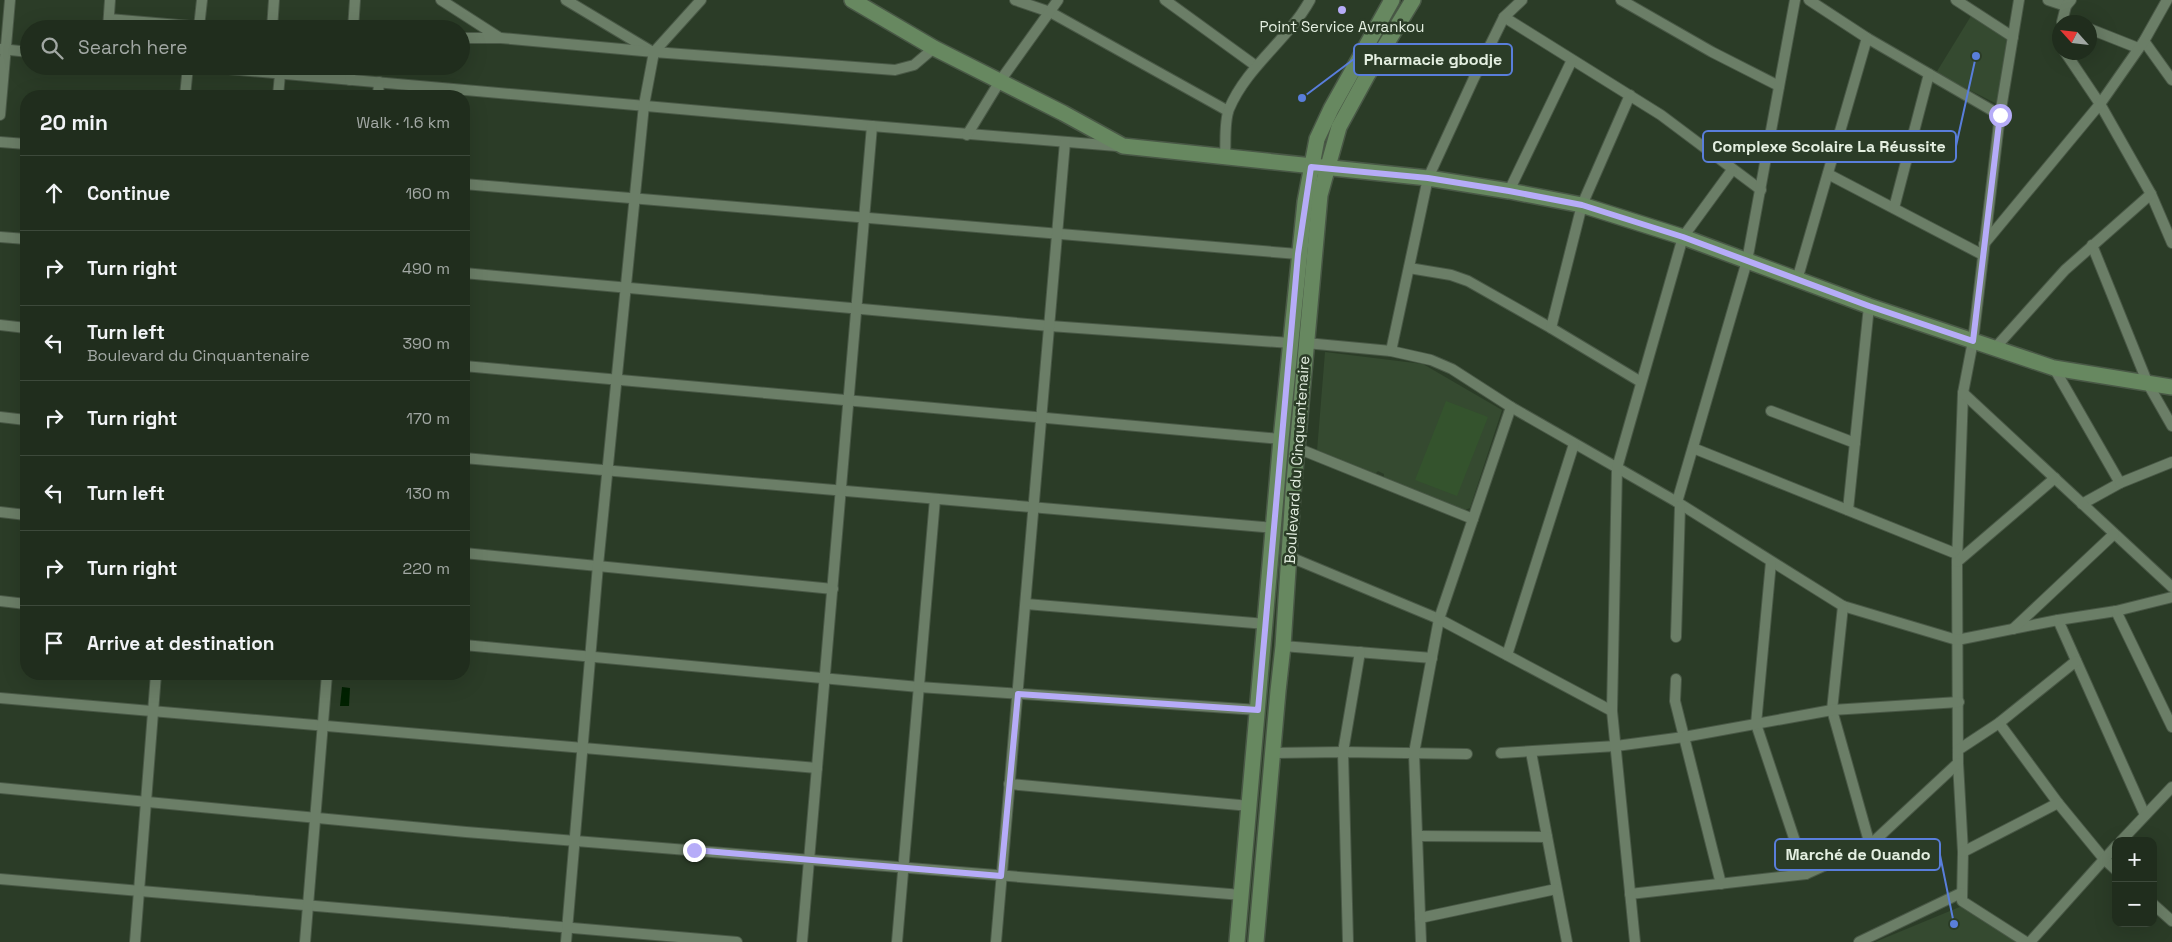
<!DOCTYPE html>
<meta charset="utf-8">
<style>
:root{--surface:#202d1d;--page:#283526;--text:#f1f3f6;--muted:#a2a8a4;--line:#3d493b}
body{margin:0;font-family:"Space Grotesk",sans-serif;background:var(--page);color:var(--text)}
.controls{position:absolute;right:15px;bottom:15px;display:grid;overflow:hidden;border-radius:10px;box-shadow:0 5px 20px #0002}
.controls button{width:45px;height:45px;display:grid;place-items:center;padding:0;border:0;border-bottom:1px solid var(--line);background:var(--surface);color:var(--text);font:25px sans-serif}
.compass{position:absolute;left:2052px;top:15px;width:45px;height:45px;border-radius:50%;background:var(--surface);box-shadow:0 5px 20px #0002;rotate:297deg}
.stop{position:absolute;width:15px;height:15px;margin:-11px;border:4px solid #b6acf8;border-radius:50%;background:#fff}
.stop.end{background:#b6acf8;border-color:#fff;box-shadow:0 1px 5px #0008}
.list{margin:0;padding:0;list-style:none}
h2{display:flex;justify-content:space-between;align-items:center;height:65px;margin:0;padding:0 20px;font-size:21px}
h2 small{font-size:16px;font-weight:400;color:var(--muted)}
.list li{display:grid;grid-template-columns:32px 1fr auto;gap:15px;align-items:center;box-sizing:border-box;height:75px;padding:0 20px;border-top:1px solid var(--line)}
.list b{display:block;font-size:19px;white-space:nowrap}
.list p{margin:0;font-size:16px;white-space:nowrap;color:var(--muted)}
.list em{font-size:16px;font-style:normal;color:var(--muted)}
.icon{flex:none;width:28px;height:28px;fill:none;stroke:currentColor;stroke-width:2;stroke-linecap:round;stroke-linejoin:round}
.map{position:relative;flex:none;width:2172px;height:942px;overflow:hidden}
.search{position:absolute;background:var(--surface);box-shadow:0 5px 20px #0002;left:20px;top:20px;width:450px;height:55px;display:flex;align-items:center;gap:12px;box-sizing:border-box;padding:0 18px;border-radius:28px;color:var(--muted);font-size:19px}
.panel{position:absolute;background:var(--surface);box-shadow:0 5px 20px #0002;left:20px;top:90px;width:450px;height:590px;border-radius:20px}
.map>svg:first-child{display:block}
</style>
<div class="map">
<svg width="2172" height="942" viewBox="0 0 2172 942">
<rect width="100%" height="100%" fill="#2b3c27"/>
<g fill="#354a30">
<polygon points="1971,16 2008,39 1997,104 1936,73"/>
<polygon points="1325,352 1423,364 1502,410 1470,508 1465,510 1384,478 1384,474 1378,471 1375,474 1317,451"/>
<polygon points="1962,906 2019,942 1875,942"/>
</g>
<polygon fill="#34532d" points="1446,401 1488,417 1457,496 1415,480"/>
<polygon fill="#012100" points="342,687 350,688 349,706 340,706"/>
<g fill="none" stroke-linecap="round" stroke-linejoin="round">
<defs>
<g id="street">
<polyline points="441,0 500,38"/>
<polyline points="566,0 651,51"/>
<polyline points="1015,0 1050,12 1228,111"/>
<polyline points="1165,0 1256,66"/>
<polyline points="1621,0 1712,52 1779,86"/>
<polyline points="1809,0 1867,38 2000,115"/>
<polyline points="1956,0 2013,37"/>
<polyline points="2019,0 2000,115 1973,341 1963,393 1957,562 1958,763 1963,852 1962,901 2026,942"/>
<polyline points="2048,0 2066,6"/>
<polyline points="1504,17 1661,115 1761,190"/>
<polyline points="109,19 225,29"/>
<polyline points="2062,22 2066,6 2071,0"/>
<polyline points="199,27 202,0"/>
<polyline points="108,29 110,0"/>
<polyline points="272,29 274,0"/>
<polyline points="353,29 355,0"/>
<polyline points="2090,29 2138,48"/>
<polyline points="461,38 501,38 654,52 895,70 914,65 934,48"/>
<polyline points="2144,41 2172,80"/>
<polyline points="1,49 29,52"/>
<polyline points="2065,52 2100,104 2151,194 2172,243"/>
<polyline points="195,66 872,126 1117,146"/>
<polyline points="350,80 351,66"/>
<polyline points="185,96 188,66"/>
<polyline points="278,96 280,74"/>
<polyline points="378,96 379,82"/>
<polyline points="0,115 10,0"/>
<polyline points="967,135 1000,81 1058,0"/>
<polyline points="0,142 26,144"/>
<path d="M1225,156C1226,142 1224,122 1229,109C1247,66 1288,40 1310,0"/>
<polyline points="1828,174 1983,255"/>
<polyline points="464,184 1298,254"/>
<polyline points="1509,191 1572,60"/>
<polyline points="1894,208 1929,74"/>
<polyline points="0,237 26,239"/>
<polyline points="1984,244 2100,104 2144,41 2167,0"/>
<polyline points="2092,245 2148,384 2172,426"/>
<polyline points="1409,268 1451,275 1468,281 1551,328 1641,382"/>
<polyline points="464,273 1050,326 1291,343"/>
<polyline points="1797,280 1867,38"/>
<polyline points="0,325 26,328"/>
<polyline points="1551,328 1582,205 1630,95"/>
<polyline points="1306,343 1391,351 1431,360 1452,369 1511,407 1677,502 1843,606 1957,640 2058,620 2116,611 2172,597"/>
<polyline points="1995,348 2065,270 2151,194"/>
<polyline points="1391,351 1428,178 1474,78 1504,17 1522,0"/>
<polyline points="464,366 1281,439"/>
<polyline points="2054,368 2120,483 2082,504"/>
<polyline points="1963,393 2172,587"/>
<polyline points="1771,411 1855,443"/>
<polyline points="0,417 26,420"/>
<polyline points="1297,448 1473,519"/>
<polyline points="1693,448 1957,554"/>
<polyline points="464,458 1274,528"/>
<polyline points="2120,483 2172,462"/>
<polyline points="1677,502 1747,261 1795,0"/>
<polyline points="1848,510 1869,306"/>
<polyline points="0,512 26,515"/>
<polyline points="464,553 833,589"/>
<polyline points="1290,557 1439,619 1612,711"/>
<polyline points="1771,562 1756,724 1806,874"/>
<polyline points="1957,562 2055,478"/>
<polyline points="0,601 26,604"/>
<polyline points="1026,604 1266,624"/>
<polyline points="1843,606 1832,710 1870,845"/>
<polyline points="2116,611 2172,727"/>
<polyline points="2058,620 2145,815"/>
<polyline points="2013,629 2114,534"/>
<polyline points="1676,637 1680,506"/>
<polyline points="464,645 919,687 1258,710"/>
<polyline points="1283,646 1432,658"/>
<polyline points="1507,655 1574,444"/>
<polyline points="1676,679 1675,701 1721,884"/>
<polyline points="0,698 817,768"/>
<polyline points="1999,723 2058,803 2104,859 2116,870"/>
<polyline points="1958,750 1999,723 2076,661"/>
<polyline points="1531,752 1567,942"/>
<polyline points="1272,753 1343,752 1467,754"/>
<polyline points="1501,753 1616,746 1684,737 1832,710 1959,702"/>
<polyline points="1009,784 1250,806"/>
<polyline points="0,788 466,832 1242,895"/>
<polyline points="1418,836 1547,837"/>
<polyline points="2121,841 2172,787"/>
<polyline points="1963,852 2058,803"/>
<polyline points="0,879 737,942"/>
<polyline points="1630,894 1806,874 1870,845 1958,763"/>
<polyline points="2153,904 2172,921"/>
<polyline points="1420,918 1556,889"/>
<polyline points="135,942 156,674"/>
<polyline points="305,942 327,674"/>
<polyline points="566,942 598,565 644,105 654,52 701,0"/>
<polyline points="802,942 872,126"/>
<polyline points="897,942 935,499"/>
<polyline points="996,942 1065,142"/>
<polyline points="1348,942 1343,752 1360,652"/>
<polyline points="1421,942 1414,753 1439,619 1511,407"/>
<polyline points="1635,942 1612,711 1617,468 1683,237 1732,170"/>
<polyline points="1859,942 1961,893"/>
<polyline points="2030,942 2116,846"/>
</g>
<g id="secondary">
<polyline points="852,0 934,48 1063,113 1123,146 1428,178 1509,191 1582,205 1683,237 1869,306 2054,368 2172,387"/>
<polyline points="1237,942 1281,439 1305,202 1317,139 1331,109 1392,0"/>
<polyline points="1256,942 1278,691 1283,646 1293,493 1320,195 1339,127 1368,74 1413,0"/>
</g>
</defs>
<use href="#street" stroke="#495846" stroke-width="12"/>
<use href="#secondary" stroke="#495846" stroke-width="18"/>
<use href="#street" stroke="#6b7e67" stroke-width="10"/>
<use href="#secondary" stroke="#678860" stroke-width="15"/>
</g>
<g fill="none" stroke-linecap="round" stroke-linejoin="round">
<polyline stroke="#b6acf8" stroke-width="6" points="694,850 1001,876 1018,694 1258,710 1298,254 1311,167 1428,178 1509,191 1582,205 1683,237 1869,306 1973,341 2000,115"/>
</g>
<circle fill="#b6acf8" stroke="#2b3c27" stroke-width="2" cx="1342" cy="10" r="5"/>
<g text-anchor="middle" stroke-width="5" stroke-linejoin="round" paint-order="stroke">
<g font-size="15" fill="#e4efe1" stroke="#2b3c27">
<text x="1342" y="32">Point Service Avrankou</text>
</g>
<g font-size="15" fill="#e4efe1" stroke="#2b3c27">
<text transform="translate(1297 460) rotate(-86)" y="5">Boulevard du Cinquantenaire</text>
</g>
</g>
<path fill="none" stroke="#597edb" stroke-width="2" d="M1302 98L1354 59M1976 56L1956 146M1954 924L1940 855"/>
<g fill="#597edb" stroke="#2b3c27" stroke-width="2">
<circle cx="1302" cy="98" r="5"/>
<circle cx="1976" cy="56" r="5"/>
<circle cx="1954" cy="924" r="5"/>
</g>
<g fill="#2b3c27" stroke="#597edb" stroke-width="2">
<rect x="1354" y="44" width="158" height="31" rx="5"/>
<rect x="1703" y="131" width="253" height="31" rx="5"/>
<rect x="1775" y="839" width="165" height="31" rx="5"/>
</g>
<g font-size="16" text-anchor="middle" font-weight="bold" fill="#e4efe1">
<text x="1433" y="65">Pharmacie gbodje</text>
<text x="1829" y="152">Complexe Scolaire La Réussite</text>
<text x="1858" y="860">Marché de Ouando</text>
</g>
</svg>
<div class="controls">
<button>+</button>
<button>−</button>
</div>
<svg class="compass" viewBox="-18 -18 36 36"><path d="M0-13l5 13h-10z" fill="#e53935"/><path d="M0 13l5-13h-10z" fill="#a2a8a4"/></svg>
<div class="stop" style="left:2000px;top:115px"></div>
<div class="stop end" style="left:694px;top:850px"></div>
<div class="search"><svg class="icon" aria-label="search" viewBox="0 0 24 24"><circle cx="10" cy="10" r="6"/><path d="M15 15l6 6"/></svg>Search here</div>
<section class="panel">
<h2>20 min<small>Walk · 1.6 km</small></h2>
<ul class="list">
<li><svg class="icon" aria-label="ahead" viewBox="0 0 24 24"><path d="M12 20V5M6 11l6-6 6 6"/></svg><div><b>Continue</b></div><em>160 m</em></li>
<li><svg class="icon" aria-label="right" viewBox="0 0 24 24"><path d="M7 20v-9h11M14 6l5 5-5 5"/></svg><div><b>Turn right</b></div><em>490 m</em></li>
<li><svg class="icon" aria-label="left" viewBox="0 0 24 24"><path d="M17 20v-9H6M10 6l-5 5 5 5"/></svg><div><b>Turn left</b><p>Boulevard du Cinquantenaire</p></div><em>390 m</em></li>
<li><svg class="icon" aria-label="right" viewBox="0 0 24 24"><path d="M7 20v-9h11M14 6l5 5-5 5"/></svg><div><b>Turn right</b></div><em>170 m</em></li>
<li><svg class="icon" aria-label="left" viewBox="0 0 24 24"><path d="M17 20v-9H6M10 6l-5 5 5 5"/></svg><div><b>Turn left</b></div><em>130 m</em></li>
<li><svg class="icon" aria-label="right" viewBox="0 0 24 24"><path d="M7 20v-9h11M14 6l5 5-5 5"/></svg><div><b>Turn right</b></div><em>220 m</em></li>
<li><svg class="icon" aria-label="arrive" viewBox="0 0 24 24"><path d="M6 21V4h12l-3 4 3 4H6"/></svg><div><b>Arrive at destination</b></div></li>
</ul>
</section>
</div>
